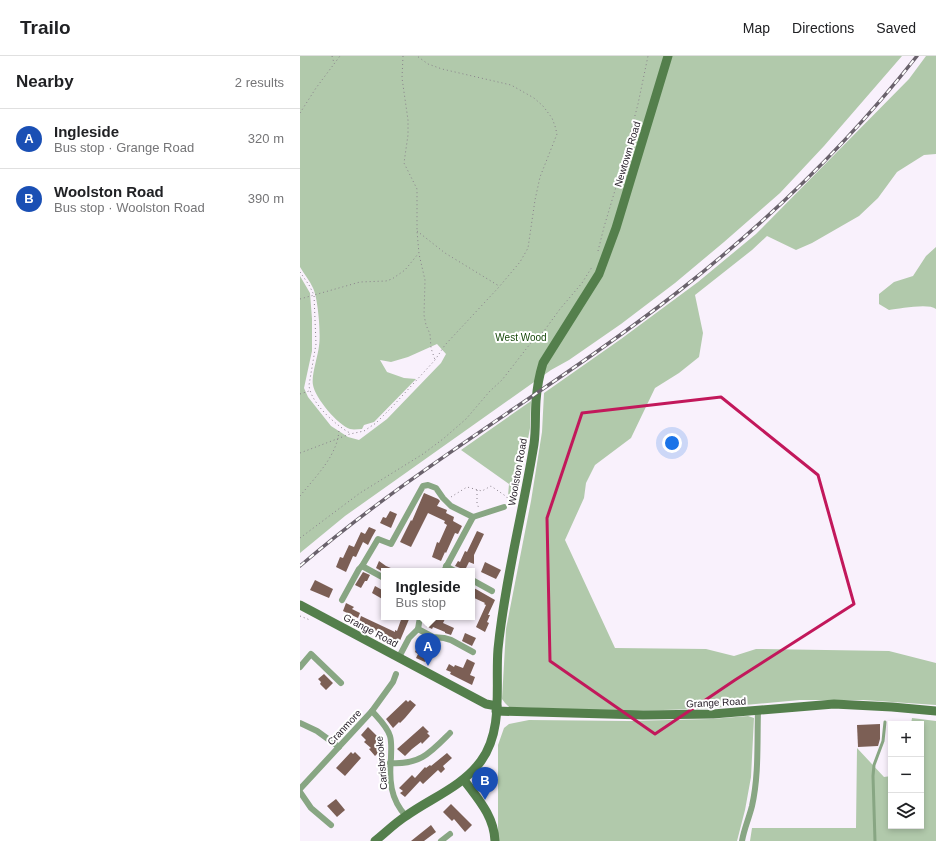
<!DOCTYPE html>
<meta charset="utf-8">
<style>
:root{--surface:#fff;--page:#f2f2f2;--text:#202124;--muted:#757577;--line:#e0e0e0;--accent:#2563eb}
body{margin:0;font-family:Arial,sans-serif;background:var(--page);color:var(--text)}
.controls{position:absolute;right:12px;bottom:12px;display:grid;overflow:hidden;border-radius:0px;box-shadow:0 2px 6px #0003}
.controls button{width:36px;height:36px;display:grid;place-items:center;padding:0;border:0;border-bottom:1px solid var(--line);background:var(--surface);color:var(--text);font:20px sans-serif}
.you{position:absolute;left:372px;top:387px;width:14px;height:14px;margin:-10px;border:3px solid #fff;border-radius:50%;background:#1a73e8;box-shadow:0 0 0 6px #1a73e833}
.badge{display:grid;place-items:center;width:26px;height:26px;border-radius:50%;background:var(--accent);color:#fff;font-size:13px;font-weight:700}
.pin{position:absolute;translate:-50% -33px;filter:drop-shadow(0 1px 2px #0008)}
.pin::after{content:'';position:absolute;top:21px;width:14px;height:12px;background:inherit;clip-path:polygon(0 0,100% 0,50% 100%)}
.popup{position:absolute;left:81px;top:512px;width:94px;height:52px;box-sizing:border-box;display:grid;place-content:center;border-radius:0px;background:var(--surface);filter:drop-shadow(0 1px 3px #0005);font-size:13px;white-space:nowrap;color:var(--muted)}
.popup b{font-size:15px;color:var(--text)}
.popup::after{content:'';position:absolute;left:50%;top:100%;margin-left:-8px;border:8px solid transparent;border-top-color:var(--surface)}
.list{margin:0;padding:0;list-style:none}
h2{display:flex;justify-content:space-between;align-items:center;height:52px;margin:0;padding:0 16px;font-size:17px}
h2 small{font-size:13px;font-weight:400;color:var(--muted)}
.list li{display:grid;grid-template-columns:26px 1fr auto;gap:12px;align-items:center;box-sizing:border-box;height:60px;padding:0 16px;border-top:1px solid var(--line)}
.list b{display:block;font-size:15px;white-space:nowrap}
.list p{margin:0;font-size:13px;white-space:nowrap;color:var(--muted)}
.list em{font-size:13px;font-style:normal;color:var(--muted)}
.icon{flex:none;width:22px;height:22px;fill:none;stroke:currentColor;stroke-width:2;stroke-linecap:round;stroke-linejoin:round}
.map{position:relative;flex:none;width:636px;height:785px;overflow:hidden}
header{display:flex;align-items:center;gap:24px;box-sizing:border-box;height:56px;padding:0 20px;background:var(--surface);border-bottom:1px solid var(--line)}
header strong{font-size:19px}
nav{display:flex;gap:22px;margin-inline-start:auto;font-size:14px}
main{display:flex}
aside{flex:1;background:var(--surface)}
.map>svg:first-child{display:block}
</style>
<header>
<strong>Trailo</strong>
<nav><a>Map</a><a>Directions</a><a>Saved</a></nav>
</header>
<main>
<aside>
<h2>Nearby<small>2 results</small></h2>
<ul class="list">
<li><span class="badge" style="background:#1a4fb4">A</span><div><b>Ingleside</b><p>Bus stop · Grange Road</p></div><em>320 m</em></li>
<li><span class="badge" style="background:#1a4fb4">B</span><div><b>Woolston Road</b><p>Bus stop · Woolston Road</p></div><em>390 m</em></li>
</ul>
</aside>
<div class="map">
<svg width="636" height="785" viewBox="0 0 636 785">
<rect width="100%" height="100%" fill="#f9f1fc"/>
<g fill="#b1c9ab">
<path d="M0,0H602L524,90L480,137L424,186L375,227L321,268L269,304L251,314L45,460L0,497V220L10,237L12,263V295L4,332L8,341L31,370L48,381L59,384L87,363L141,307L146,298L137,288L108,301L91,306L80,304L87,316L104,322L116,323L74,366L64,369L62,373C58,373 54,374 50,373C38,369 15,342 13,329C11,320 18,300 19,290C21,278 18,242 13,232C10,225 4,218 0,211Z"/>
<polygon points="626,0 636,0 636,98 624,99 597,116 578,142 559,160 512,187 496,194 467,180 452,194 395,239 403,277 399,301 379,317 355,332 331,382 295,409 286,427 284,442 265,484 315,592 406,593 434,600 456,593 589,595 636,607 636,649 563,644 500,644 401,653 325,655 209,651 205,647 202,643 206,573 231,445 242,376 244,337 321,283 398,226 456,178 609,23"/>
<path d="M636,191V253C628,247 599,253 589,254L579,248V238L594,226L613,220L626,200Z"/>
<polygon points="231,345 230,372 217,443 208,440 209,428 161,394"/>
<polygon points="448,660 454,662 451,721 445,754 437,785 198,785 198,689 204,672 209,668 229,664 329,665 411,663"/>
<polygon points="612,662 636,665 636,785 450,785 452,772 556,772 557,692 584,721 591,720 591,770 621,770 621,668 611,668"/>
</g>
<g fill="#7c5f55">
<polygon points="124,437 138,443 140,445 137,450 147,454 146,457 154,461 153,465 162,470 158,478 155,477 146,497 145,496 141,505 132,501 137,486 139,487 147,469 144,467 145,465 128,457 111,491 100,486 111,464 112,465"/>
<polygon points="90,455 97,458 91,472 80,467 83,461 86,462"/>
<polygon points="69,471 76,474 72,481 68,489 63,486 56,501 53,500 46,516 36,511 40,501 43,502 49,489 54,491 61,476 65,478"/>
<polygon points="177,475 184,478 174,499 174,508 169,506 165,514 155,510 158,505 160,506 165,495 167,496"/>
<polygon points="79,505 86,510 98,515 84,515 83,516 76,512"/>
<polygon points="185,506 201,514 196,523 181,516"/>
<polygon points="63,516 70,519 67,525 65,525 61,532 55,529"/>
<polygon points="15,524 33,533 29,542 10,534"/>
<polygon points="75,530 84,535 84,544 72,537"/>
<polygon points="174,532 195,544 188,559 190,559 187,566 189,567 185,576 176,571 186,549 184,548 185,547 172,541"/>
<polygon points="46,547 54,551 52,553 60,557 58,562 43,555"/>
<polygon points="61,560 95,576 95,574 97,575 102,561 110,561 99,587 59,566"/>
<polygon points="130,561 146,561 143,567 154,572 151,579 145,577 145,576 133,571 132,573 126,570"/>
<polygon points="165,577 176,582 172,590 162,585"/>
<polygon points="120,583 129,587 125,597 129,599 125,606 116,602 118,598 115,596"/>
<polygon points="167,603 175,607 170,619 175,621 172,629 150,618 151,616 146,614 149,608 154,611 155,609 163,612"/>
<polygon points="24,618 33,627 26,634 20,628 21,626 18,623"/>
<polygon points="106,644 108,646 110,644 116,649 105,662 100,667 99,666 93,672 86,663"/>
<polygon points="580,668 580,683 578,690 558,691 557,669"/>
<polygon points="123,670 129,676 127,677 130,680 122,688 121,686 112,693 105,700 97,693"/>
<polygon points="68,671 78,681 75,683 83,692 75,700 69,693 71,692 64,686 66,684 61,679"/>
<polygon points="51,696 53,698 55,696 61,702 45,720 36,712"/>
<polygon points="147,697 152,702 143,710 145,713 141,717 138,714 123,728 120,725 105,741 100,737 103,735 99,732 112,719 115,722 125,711 126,712 130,709 131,710"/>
<polygon points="36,743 45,754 37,761 27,750"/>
<polygon points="151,748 172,769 165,776 154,763 152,765 143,756"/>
<polygon points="131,769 136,776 124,785 111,785"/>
</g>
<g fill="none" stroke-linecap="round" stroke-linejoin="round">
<g stroke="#89818b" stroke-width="1" stroke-dasharray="1 3" stroke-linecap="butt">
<polyline points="32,0 34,7"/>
<polyline points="103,0 102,22 108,64 108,79 104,107 117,133 117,175 119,198 125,224 124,259 126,269 130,278 131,292 135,304"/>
<polyline points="0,57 16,32 40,0"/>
<polyline points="117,175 145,197 199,230"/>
<polyline points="298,195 304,171 319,121 338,48 348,0"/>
<path d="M0,216L9,229L14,239L16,288L9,329C10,346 35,369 50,377"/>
<polyline points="0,243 60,226 86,225 92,223 105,214 118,198"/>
<polyline points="0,338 9,335"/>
<polyline points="0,397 50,378 64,375 76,367 92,351 135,304 145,289 199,231 220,206 228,192 235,144 240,121 257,78 255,70 252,62 243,50 234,42 211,29 142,13 128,8 117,0"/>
<polyline points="177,434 177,447 179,453"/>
<path d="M0,440C16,420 39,398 39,372"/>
<polyline points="151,441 167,431 182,435 191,430 207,441 208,445"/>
<polyline points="0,482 60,437 123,398 143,383 166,363 190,335 202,324 230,288 244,275 260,253 282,227 292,211"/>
<polyline points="0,560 10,564"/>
</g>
<polyline stroke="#88a683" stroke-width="3" points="575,785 573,720 574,709 583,685 585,666"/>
<g stroke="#88a683" stroke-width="6">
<polyline points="173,461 204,451"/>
<polyline points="62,510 84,522"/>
<polyline points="146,510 155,515"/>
<polyline points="172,524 192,535"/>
<polyline points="42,544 59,513 62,510 78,483 91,488 123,430 128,429 136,432 143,442 151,450 173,461 144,515"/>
<polyline points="118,573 133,581 144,582 151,584 173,596"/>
<polyline points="99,601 109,582 118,573 120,561"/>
<polyline points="0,611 11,598 41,627"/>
<path d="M72,655C79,663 87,670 90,680C92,687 91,695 91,702C89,723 90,743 106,760"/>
<polyline points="0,667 17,675 39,691"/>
<path d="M90,707C120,709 130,697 150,677"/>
<polyline points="0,733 72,655 93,626 96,618"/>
<polyline points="0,736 11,752 31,769"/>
<polyline points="141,785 150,778"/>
<path d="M442,785C444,773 449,762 452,750C459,719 457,686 458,655"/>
</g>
<g stroke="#547f4c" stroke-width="9">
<polyline points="0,549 186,648 197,650"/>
<polyline points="196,655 343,659 413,658 534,648 592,651 636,655"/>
<path d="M164,724C178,743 194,760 195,785"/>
<path d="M75,785C85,777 95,767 106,760C131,742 162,731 181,705C204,673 195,630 198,593C205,524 223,456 234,388C236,374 235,359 236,345C237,332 239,320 243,307L299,218L316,172L368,0"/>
</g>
<defs>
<path id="rail" d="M0,510C119,408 256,331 379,235C467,166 548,88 617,0"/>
</defs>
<use href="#rail" stroke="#6a626c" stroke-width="3.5"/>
<use href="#rail" stroke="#fff" stroke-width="2" stroke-dasharray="6" stroke-linecap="butt"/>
</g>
<path fill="none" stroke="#c2185b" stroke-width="3" stroke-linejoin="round" d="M421,341L518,419L554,548L435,624L355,678L250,605L247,462L282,357Z"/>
<g text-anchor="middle" stroke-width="4" stroke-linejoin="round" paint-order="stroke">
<g font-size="10" fill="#2b232d" stroke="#fff">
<text transform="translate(327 98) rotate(-73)" y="4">Newtown Road</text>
<text transform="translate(217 416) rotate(-80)" y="4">Woolston Road</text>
<text transform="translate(71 574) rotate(28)" y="4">Grange Road</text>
<text transform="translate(416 646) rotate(-3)" y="4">Grange Road</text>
<text transform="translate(44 671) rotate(-47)" y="4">Cranmore</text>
<text transform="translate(81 707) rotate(-95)" y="4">Carisbrooke</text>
</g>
<g font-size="10" fill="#17480a" stroke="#fff">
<text x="221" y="285">West Wood</text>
</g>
</g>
</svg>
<div class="controls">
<button>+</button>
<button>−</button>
<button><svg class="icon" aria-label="layers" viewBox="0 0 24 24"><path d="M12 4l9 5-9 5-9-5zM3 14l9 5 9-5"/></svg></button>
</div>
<div class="you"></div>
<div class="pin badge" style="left:128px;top:610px;background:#1a4fb4">A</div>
<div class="popup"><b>Ingleside</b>Bus stop</div>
<div class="pin badge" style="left:185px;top:744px;background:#1a4fb4">B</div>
</div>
</main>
